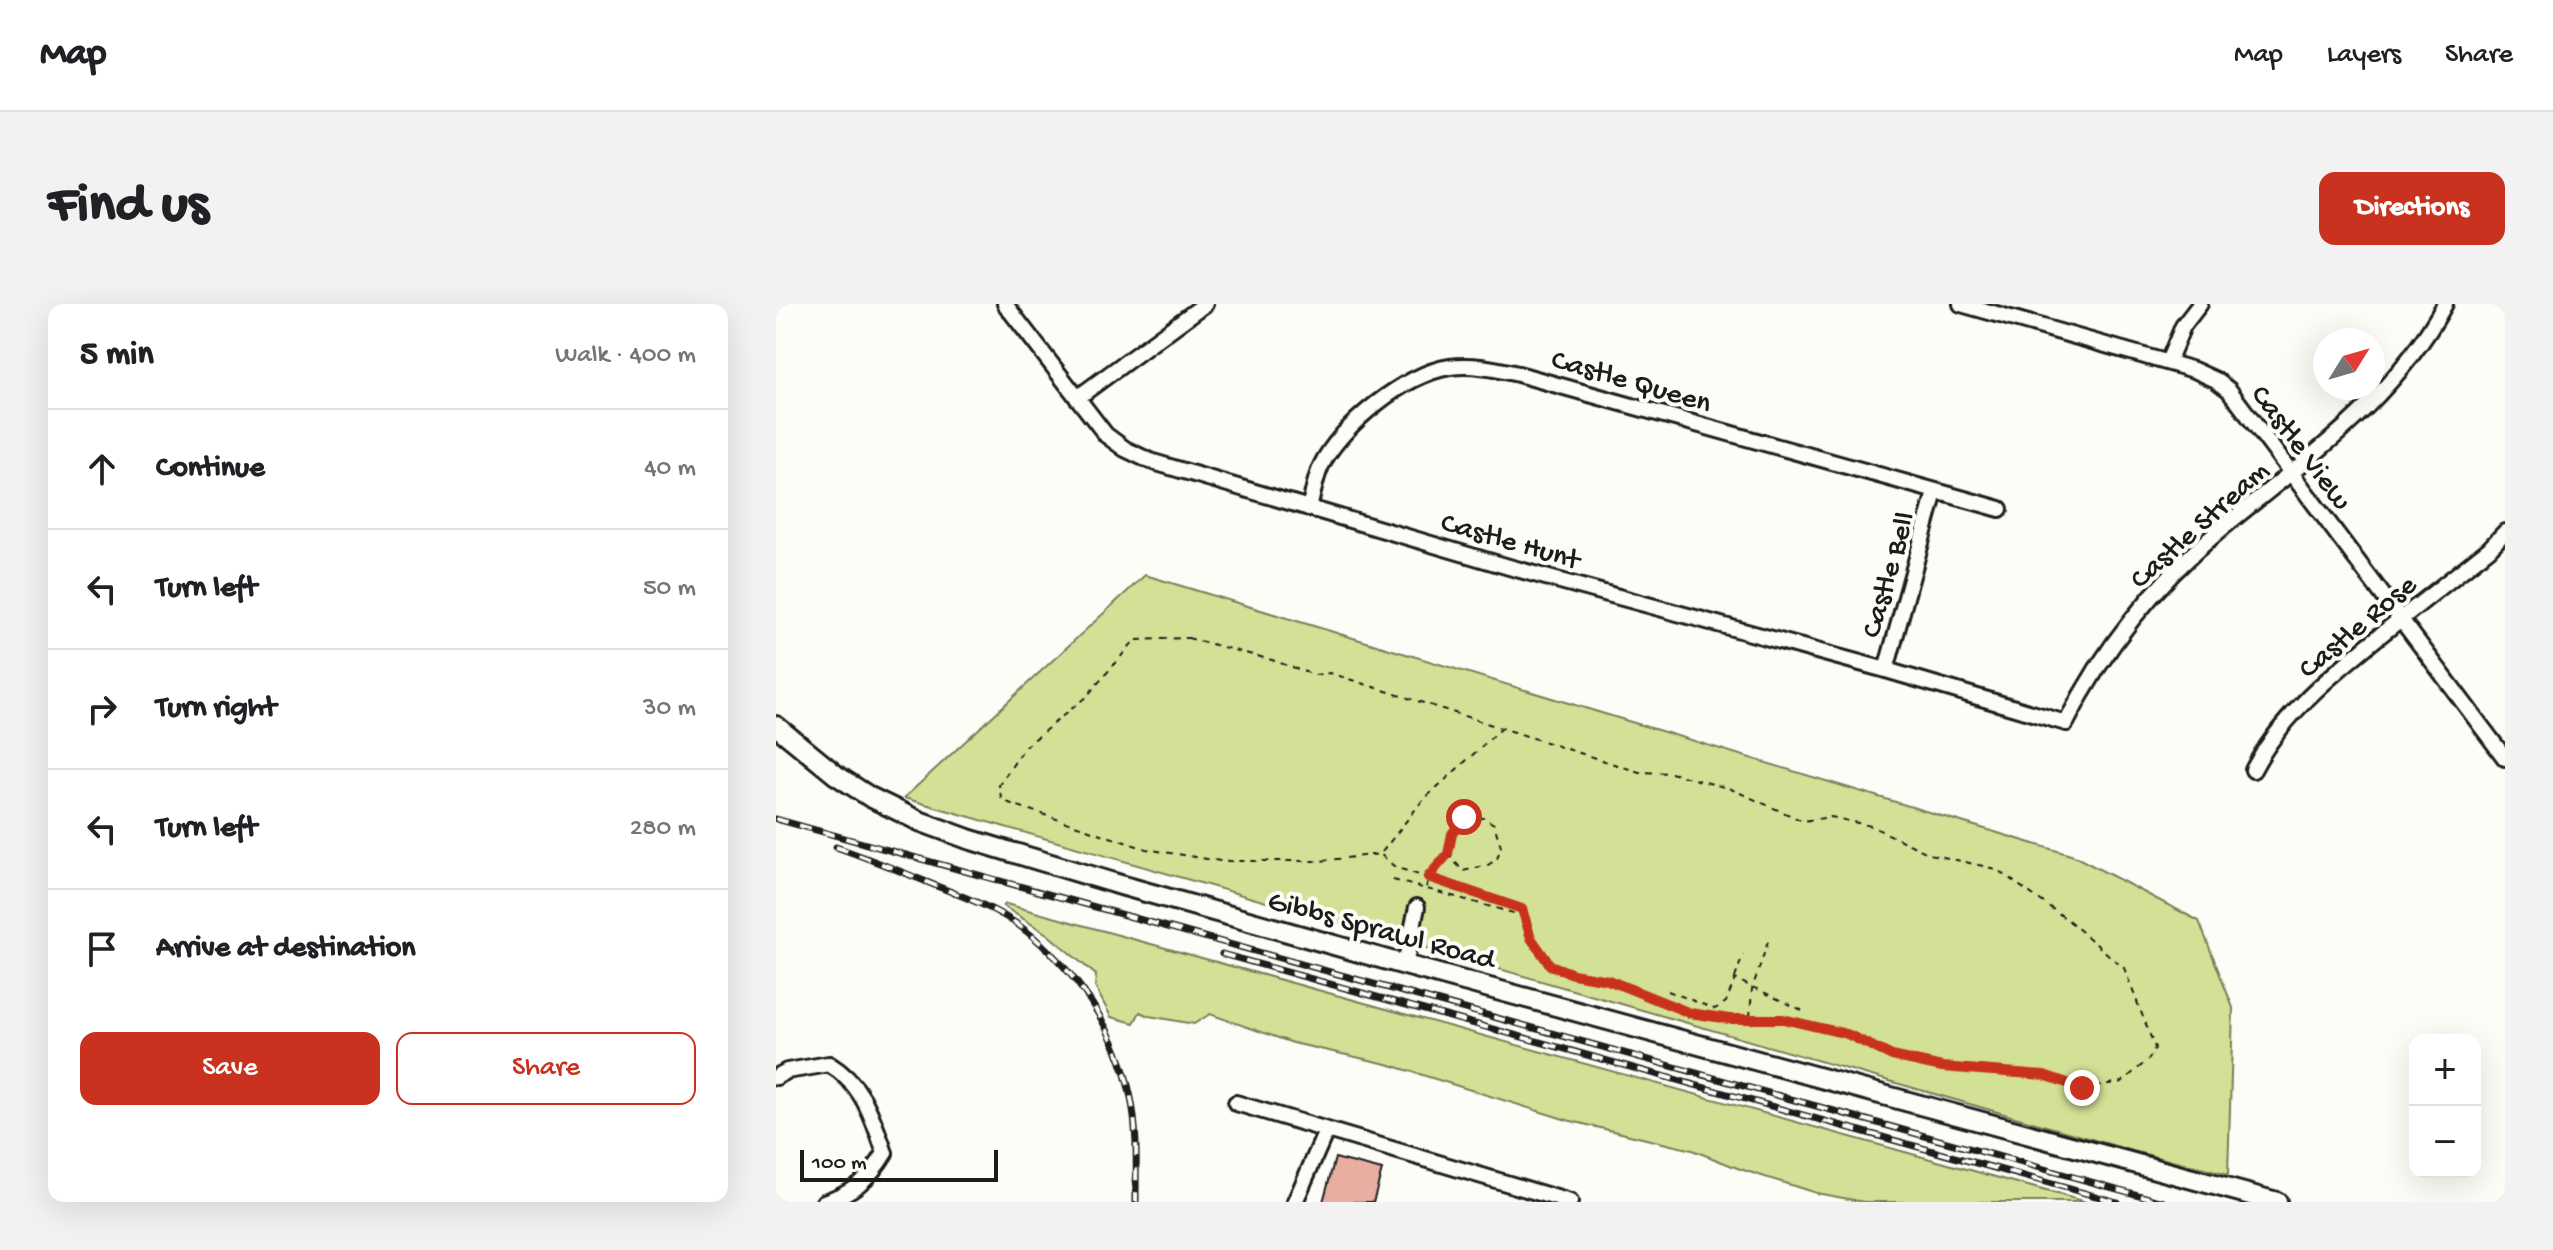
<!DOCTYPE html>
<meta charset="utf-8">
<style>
:root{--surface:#fff;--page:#f2f2f2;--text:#202124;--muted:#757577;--line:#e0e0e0;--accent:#c8321e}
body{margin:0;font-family:"Gochi Hand",sans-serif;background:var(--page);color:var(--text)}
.controls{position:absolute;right:24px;bottom:24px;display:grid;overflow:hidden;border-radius:16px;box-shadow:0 8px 32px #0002}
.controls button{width:72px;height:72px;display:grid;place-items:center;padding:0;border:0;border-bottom:2px solid var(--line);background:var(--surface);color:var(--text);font:40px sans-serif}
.compass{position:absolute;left:1537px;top:24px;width:72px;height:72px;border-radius:50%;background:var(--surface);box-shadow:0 8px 32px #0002;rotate:53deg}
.scale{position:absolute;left:24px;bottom:20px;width:198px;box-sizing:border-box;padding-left:8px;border:4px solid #1c1c1c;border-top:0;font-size:22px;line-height:28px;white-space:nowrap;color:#1c1c1c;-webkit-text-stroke:6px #fdfcf7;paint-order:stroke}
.stop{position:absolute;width:24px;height:24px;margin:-18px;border:6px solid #c8321e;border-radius:50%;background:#fff}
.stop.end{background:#c8321e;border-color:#fff;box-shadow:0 2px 8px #0008}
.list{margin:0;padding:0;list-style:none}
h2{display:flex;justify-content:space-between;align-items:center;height:104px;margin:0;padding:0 32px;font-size:34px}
h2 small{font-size:26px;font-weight:400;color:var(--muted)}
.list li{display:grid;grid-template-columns:52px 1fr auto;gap:24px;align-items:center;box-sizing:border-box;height:120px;padding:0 32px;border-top:2px solid var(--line)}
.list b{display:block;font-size:30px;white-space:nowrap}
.list em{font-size:26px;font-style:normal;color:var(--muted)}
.actions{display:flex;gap:16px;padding:24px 32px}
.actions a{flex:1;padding:18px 0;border:2px solid var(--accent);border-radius:16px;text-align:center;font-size:28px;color:var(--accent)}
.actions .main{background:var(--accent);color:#fff}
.icon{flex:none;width:44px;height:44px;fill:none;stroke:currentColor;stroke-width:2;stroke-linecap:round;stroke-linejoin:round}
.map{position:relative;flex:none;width:1729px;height:898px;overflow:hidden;border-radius:16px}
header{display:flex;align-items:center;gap:48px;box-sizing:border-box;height:112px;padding:0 40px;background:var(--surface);border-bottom:2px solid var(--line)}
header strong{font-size:38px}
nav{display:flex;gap:44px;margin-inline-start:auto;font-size:28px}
.intro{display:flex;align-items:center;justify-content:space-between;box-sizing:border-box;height:192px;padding:0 48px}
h1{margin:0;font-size:56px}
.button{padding:20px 36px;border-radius:16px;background:var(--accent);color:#fff;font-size:28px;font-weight:700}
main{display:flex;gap:48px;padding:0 48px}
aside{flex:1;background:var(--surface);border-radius:16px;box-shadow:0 8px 32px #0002}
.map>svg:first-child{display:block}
</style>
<header>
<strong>Map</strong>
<nav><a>Map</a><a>Layers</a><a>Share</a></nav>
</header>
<div class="intro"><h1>Find us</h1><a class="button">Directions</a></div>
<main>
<aside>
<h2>5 min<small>Walk · 400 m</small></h2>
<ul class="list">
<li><svg class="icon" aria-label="ahead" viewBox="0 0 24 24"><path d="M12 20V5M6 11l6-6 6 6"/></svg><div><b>Continue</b></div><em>40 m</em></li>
<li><svg class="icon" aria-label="left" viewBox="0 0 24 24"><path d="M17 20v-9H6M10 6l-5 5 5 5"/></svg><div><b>Turn left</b></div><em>50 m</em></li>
<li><svg class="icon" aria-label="right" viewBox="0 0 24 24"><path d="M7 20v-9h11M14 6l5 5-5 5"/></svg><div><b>Turn right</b></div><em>30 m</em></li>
<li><svg class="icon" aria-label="left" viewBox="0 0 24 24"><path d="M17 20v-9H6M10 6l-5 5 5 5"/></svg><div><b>Turn left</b></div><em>280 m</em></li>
<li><svg class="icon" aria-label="arrive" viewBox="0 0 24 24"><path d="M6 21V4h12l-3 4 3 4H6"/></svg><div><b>Arrive at destination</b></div></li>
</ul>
<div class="actions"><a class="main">Save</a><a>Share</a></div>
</aside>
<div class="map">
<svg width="1729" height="898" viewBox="0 0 1729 898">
<rect width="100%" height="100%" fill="#fdfcf7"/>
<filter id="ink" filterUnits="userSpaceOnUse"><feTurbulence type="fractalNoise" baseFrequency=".0125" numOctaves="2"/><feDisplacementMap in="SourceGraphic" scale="16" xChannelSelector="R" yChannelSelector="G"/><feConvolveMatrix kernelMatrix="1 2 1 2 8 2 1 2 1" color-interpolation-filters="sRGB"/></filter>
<g filter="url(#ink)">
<g fill="#d2e195" stroke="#777e58" stroke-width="2">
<polygon points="369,271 1298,552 1423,617 1457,704 1452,871 1357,847 128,494"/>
<polygon points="230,600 1310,898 1089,898 1040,889 964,865 916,846 791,816 611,760 517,739 434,710 418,720 373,712 364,708 358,719 335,713 319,683 320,671 271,630 227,602"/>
</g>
<polygon fill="#e7aea1" stroke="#1c1c1c" stroke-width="2" points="559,854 606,866 597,898 547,898"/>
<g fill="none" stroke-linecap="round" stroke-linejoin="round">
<defs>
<g id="minor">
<path d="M229,0L330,131L349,145L374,157L733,263L1110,366L1290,419C1327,345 1380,279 1444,226C1529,155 1614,101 1669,0"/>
<polyline points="1185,0 1418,66 1440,76 1453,86 1729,454"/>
<polyline points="1392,58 1407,22 1424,0"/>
<polyline points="301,94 429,0"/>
<path d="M533,204C537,190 539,175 545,162C564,122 630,69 674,63C698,60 719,65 742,70L1224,205"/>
<polyline points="1110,366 1159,188"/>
<path d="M1477,466C1506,410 1559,368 1607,329C1642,301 1678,273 1713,245L1729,228"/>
<polyline points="629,661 641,603"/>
<path d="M0,773L11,767L53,760C88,781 96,813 109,849C94,874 76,889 48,898"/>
<polyline points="460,799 794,898"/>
<polyline points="519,898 550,827"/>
</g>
<polyline id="major" points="0,422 60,471 94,493 143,517 192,535 348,582 629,661 1501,898"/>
</defs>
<use href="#minor" stroke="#1c1c1c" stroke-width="20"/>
<use href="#major" stroke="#1c1c1c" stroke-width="24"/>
<g stroke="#1c1c1c" stroke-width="2" stroke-dasharray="6 6" stroke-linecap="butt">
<polygon points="412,334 496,356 538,371 554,369 863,468 895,469 955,485 1027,517 1055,513 1095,522 1154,550 1220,565 1292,616 1348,664 1379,744 1373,755 1346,778 1306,784 1268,771 1166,763 1116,752 1071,730 1007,715 953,715 914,709 832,676 797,670 774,661 755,634 746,605 619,563 604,550 544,557 444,557 370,545 233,499 225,493 223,481 249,443 311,392 359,336"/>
<polyline points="606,548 646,497 726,424"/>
<polyline points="617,576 650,585 652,573 672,550 676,530 688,513 708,514 718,520 725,543 721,555 712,561 687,567 672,550"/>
<polyline points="651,585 748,612"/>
<polyline points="959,674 967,651"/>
<polyline points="892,687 939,705 950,698 959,675 1030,708"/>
<polyline points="974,713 976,685 994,632"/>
</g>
<use href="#minor" stroke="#fdfcf7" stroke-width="14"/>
<use href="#major" stroke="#fdfcf7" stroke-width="18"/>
<defs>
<g id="rail">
<polyline points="0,515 1388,898"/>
<path d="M60,543C95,555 129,569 163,583C191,594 221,605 245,623C300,665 341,726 355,794C362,828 360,864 360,898"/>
<polyline points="446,650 1341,898"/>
</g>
</defs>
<use href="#rail" stroke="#1c1c1c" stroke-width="7"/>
<use href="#rail" stroke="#fdfcf7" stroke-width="4" stroke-dasharray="12" stroke-linecap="butt"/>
</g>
</g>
<g fill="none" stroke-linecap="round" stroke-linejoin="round" filter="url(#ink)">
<polyline stroke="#c8321e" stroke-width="10" points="688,513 676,530 672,550 652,573 746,605 755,634 774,661 797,670 832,676 914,709 953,715 1007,715 1071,730 1116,752 1166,763 1268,771 1306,784"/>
</g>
<g text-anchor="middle" stroke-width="8" stroke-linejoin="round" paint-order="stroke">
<g font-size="30" fill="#1c1c1c" stroke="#fdfcf7">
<text transform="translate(856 75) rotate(16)" y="10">Castle Queen</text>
<text transform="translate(1527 142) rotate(53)" y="10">Castle View</text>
<text transform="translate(1422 219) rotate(-42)" y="10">Castle Stream</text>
<text transform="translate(735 235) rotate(16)" y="10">Castle Hunt</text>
<text transform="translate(1110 270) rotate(-74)" y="10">Castle Bell</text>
<text transform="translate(1580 321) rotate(-40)" y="10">Castle Rose</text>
<text transform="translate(606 624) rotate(15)" y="10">Gibbs Sprawl Road</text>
</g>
</g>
</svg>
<div class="controls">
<button>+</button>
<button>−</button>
</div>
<svg class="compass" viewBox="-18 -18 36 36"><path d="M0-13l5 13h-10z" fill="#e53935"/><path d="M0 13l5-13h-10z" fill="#757577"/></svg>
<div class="scale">100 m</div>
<div class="stop" style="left:688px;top:513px"></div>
<div class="stop end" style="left:1306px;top:784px"></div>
</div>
</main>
